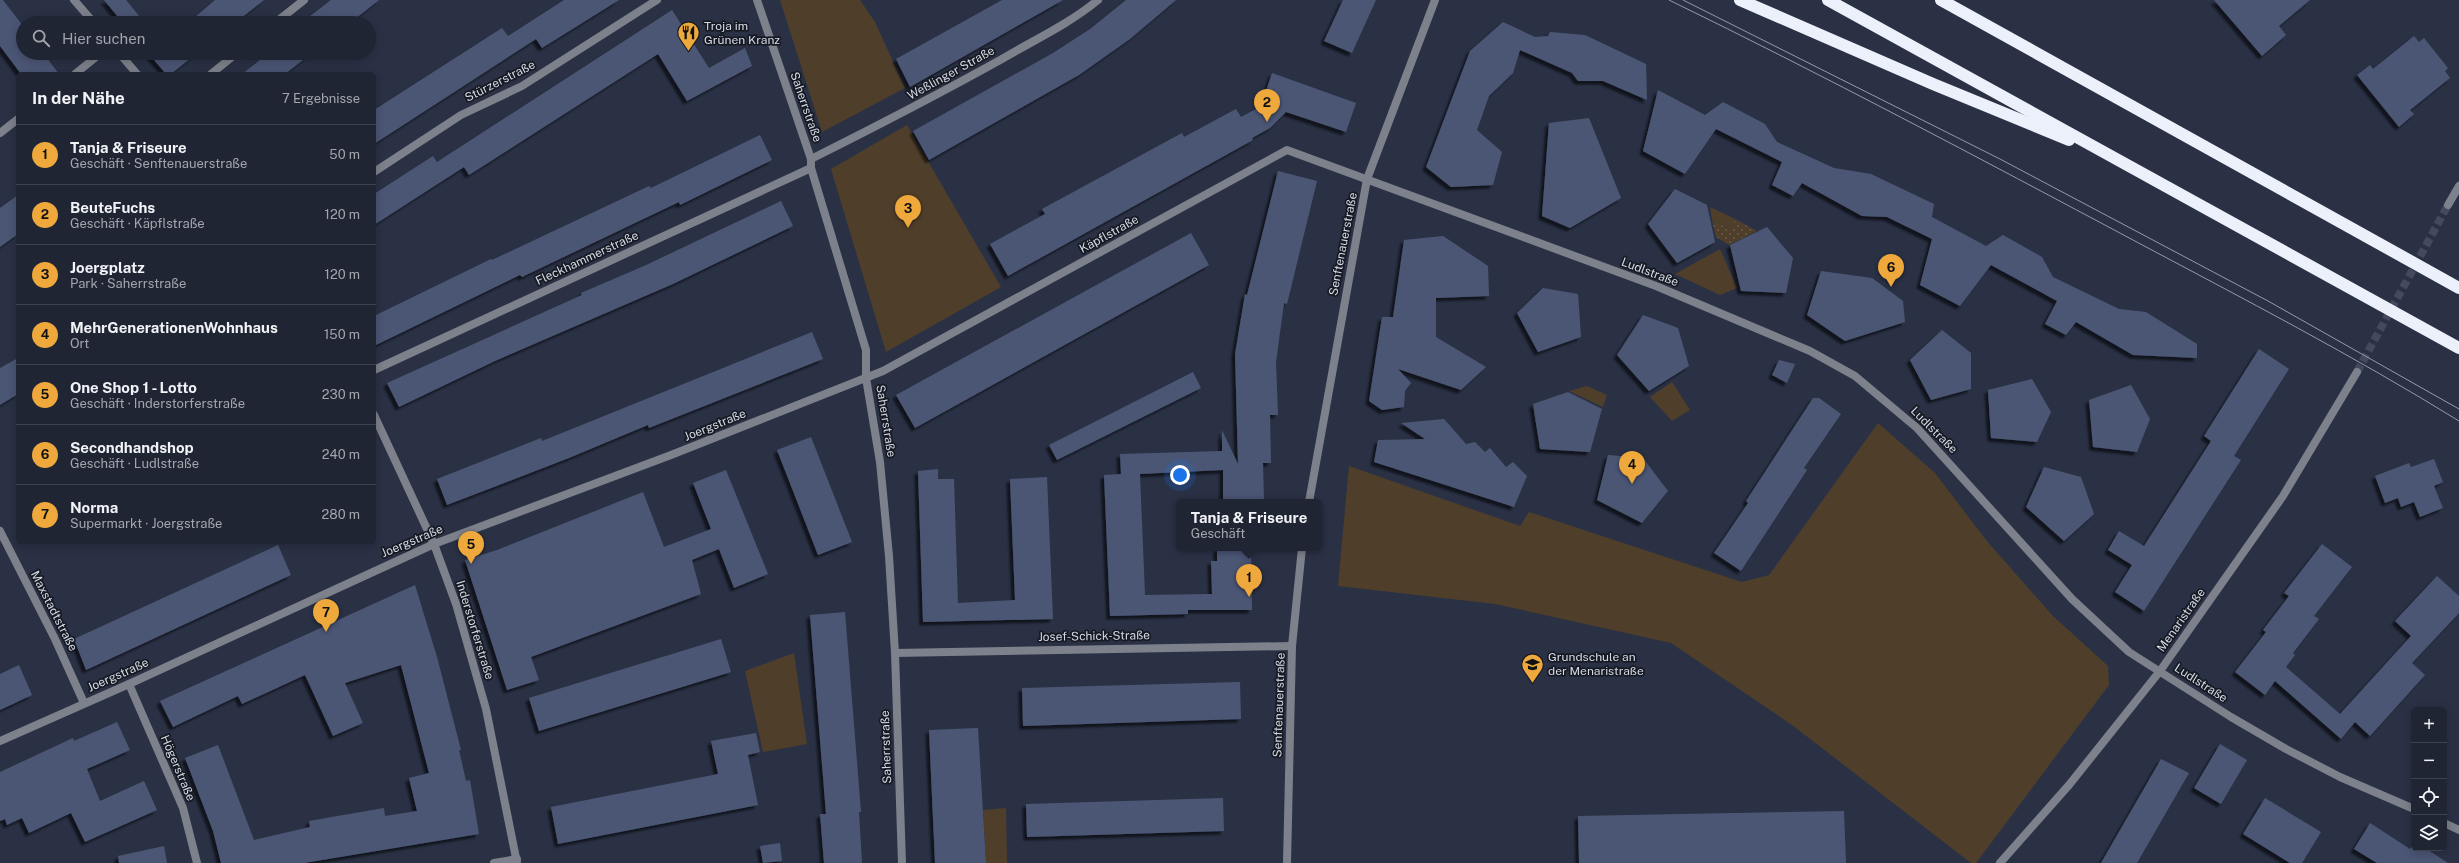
<!DOCTYPE html>
<html lang="de">
<meta charset="utf-8">
<style>
:root{--surface:#202534;--page:#282d3c;--text:#f1f3f6;--muted:#a2a5ac;--line:#3d424f;--accent:#eea83c}
body{margin:0;font-family:"Public Sans",sans-serif;background:var(--page);color:var(--text)}
.controls{position:absolute;right:12px;bottom:12px;display:grid;overflow:hidden;border-radius:6px;box-shadow:0 2px 10px #0003}
.controls button{width:36px;height:36px;display:grid;place-items:center;padding:0;border:0;border-bottom:1px solid var(--line);background:var(--surface);color:var(--text);font:20px sans-serif}
.you{position:absolute;left:1180px;top:475px;width:14px;height:14px;margin:-10px;border:3px solid #fff;border-radius:50%;background:#1a73e8;box-shadow:0 0 0 6px #1a73e833}
.badge{display:grid;place-items:center;width:26px;height:26px;border-radius:50%;background:var(--accent);color:#111;font-size:13px;font-weight:700}
.pin{position:absolute;translate:-50% -33px;filter:drop-shadow(0 1px 2px #0008)}
.pin::after{content:'';position:absolute;top:21px;width:14px;height:12px;background:inherit;clip-path:polygon(0 0,100% 0,50% 100%)}
.popup{position:absolute;left:1176px;top:499px;width:146px;height:52px;box-sizing:border-box;display:grid;place-content:center;border-radius:6px;background:var(--surface);filter:drop-shadow(0 1px 3px #0005);font-size:13px;white-space:nowrap;color:var(--muted)}
.popup b{font-size:15px;color:var(--text)}
.popup::after{content:'';position:absolute;left:50%;top:100%;margin-left:-8px;border:8px solid transparent;border-top-color:var(--surface)}
.list{margin:0;padding:0;list-style:none}
h2{display:flex;justify-content:space-between;align-items:center;height:52px;margin:0;padding:0 16px;font-size:17px}
h2 small{font-size:13px;font-weight:400;color:var(--muted)}
.list li{display:grid;grid-template-columns:26px 1fr auto;gap:12px;align-items:center;box-sizing:border-box;height:60px;padding:0 16px;border-top:1px solid var(--line)}
.list b{display:block;font-size:15px;white-space:nowrap}
.list p{margin:0;font-size:13px;white-space:nowrap;color:var(--muted)}
.list em{font-size:13px;font-style:normal;color:var(--muted)}
.icon{flex:none;width:22px;height:22px;fill:none;stroke:currentColor;stroke-width:2;stroke-linecap:round;stroke-linejoin:round}
.map{position:relative;flex:none;width:2459px;height:863px;overflow:hidden}
.search{position:absolute;background:var(--surface);box-shadow:0 2px 10px #0003;left:16px;top:16px;width:360px;height:44px;display:flex;align-items:center;gap:10px;box-sizing:border-box;padding:0 14px;border-radius:22px;color:var(--muted);font-size:15px}
.panel{position:absolute;background:var(--surface);box-shadow:0 2px 10px #0003;left:16px;top:72px;width:360px;height:472px;border-radius:6px}
.map>svg:first-child{display:block}
</style>
<div class="map">
<svg width="2459" height="863" viewBox="0 0 2459 863">
<defs>
<pattern id="grass-dots" width="8" height="8" patternUnits="userSpaceOnUse"><rect width="8" height="8" fill="#4f3f2a"/><path d="M2 2h.1M6 6h.1" fill="none" stroke="#675a49" stroke-width="1.8" stroke-linecap="round"/></pattern>
<filter id="shadow"><feDropShadow dx="-3.5" dy="3.5" stdDeviation="1" flood-color="#0009"/></filter>
</defs>
<rect width="100%" height="100%" fill="#2a3145"/>
<polygon fill="url(#grass-dots)" points="1735,219 1757,231 1729,245 1716,237 1712,220 1730,229"/>
<g fill="#4f3f2a">
<polygon points="780,0 860,0 875,22 905,88 822,132"/>
<polygon points="907,125 1001,287 886,352 831,169"/>
<polygon points="1710,207 1735,219 1730,229 1712,220"/>
<polygon points="1720,249 1737,288 1720,295 1675,274"/>
<polygon points="1672,382 1690,410 1672,421 1650,397"/>
<polygon points="1587,386 1607,395 1603,407 1569,391"/>
<polygon points="1878,423 1935,473 1986,540 2053,616 2108,666 2109,685 1976,863 1971,863 1792,725 1671,643 1495,604 1338,586 1349,466 1520,526 1529,512 1742,582 1769,575"/>
<polygon points="794,653 807,744 763,752 745,671"/>
<polygon points="1006,808 1007,863 986,863 983,810"/>
</g>
<g fill="#4c5774" filter="url(#shadow)">
<polygon points="0,0 3,0 23,26 23,53 43,53 59,74 21,74 0,46"/>
<polygon points="104,0 126,0 145,23 123,23"/>
<polygon points="215,0 264,0 235,23 188,23"/>
<polygon points="331,0 379,0 350,23 301,23"/>
<polygon points="564,0 619,0 542,48 536,39 374,144 374,110 502,28 508,36"/>
<polygon points="1002,0 1063,0 910,87 896,59"/>
<polygon points="1126,0 1176,0 1130,39 1079,75 929,160 913,131 1053,53 1090,29"/>
<polygon points="1343,0 1376,0 1352,53 1324,41"/>
<polygon points="2214,0 2310,0 2279,26 2286,35 2262,56"/>
<polygon points="672,10 709,68 745,48 752,66 687,101 658,54 469,175 464,167 374,225 374,194 433,156 437,162"/>
<polygon points="1503,22 1535,37 1548,36 1550,32 1585,35 1646,64 1647,100 1603,81 1578,81 1572,73 1520,50 1513,73 1489,96 1477,130 1502,152 1493,185 1451,187 1426,167 1470,51"/>
<polygon points="2414,36 2419,42 2424,38 2448,68 2445,71 2450,78 2410,110 2414,114 2399,127 2357,75 2370,65 2373,69"/>
<polygon points="148,53 197,53 171,74 166,74"/>
<polygon points="269,53 312,53 285,74 242,74"/>
<polygon points="1272,73 1356,103 1346,132 1286,112 1270,128 1252,138 1253,140 1008,276 990,244 1045,214 1042,209 1182,133 1184,137 1236,109 1241,117 1256,109 1262,103"/>
<polygon points="1658,90 1705,115 1723,102 1765,124 1777,142 1834,168 1871,174 1934,204 1932,217 1986,246 2003,235 2042,257 2053,277 2119,309 2146,312 2197,344 2197,358 2133,355 2076,322 2066,335 2045,324 2057,301 1991,265 1960,306 1920,285 1932,239 1887,217 1862,216 1802,183 1793,196 1772,185 1782,162 1716,129 1685,174 1643,151"/>
<polygon points="1589,118 1621,198 1570,228 1542,216 1549,123"/>
<polygon points="760,135 772,160 680,205 679,202 522,277 520,275 374,346 374,316 491,259 492,260 649,186 651,188"/>
<polygon points="1278,171 1317,181 1287,304 1284,303 1276,362 1278,415 1270,415 1271,463 1263,463 1264,502 1223,502 1223,470 1140,474 1145,595 1212,594 1211,561 1217,561 1217,548 1251,548 1252,610 1188,610 1188,614 1110,616 1104,475 1121,474 1120,454 1222,451 1222,430 1238,464 1235,354 1245,294 1247,295"/>
<polygon points="1675,189 1707,205 1715,242 1677,263 1648,224"/>
<polygon points="18,195 18,234 0,247 0,208"/>
<polygon points="781,201 793,226 673,284 495,361 399,407 387,383 582,295 581,293 644,266"/>
<polygon points="1767,227 1793,258 1786,293 1741,291 1730,245"/>
<polygon points="1191,233 1209,265 915,428 896,395"/>
<polygon points="1443,236 1488,266 1489,296 1436,298 1436,337 1486,367 1461,390 1398,369 1411,383 1405,391 1404,407 1382,410 1369,401 1382,317 1393,317 1404,240"/>
<polygon points="1821,271 1872,278 1903,301 1905,322 1845,341 1807,315"/>
<polygon points="1543,288 1578,294 1581,337 1538,352 1517,313"/>
<polygon points="1643,315 1678,328 1689,366 1649,391 1617,355"/>
<polygon points="1942,330 1971,353 1971,389 1931,400 1910,360"/>
<polygon points="812,332 823,359 649,428 648,425 569,458 447,505 437,479 541,438 542,441"/>
<polygon points="2259,349 2289,369 2234,456 2241,460 2144,611 2115,592 2132,565 2108,550 2119,531 2144,546 2211,441 2204,436"/>
<polygon points="18,358 18,394 0,405 0,368"/>
<polygon points="1779,360 1795,364 1787,383 1772,375"/>
<polygon points="1193,372 1201,388 1057,460 1049,445"/>
<polygon points="2032,379 2051,412 2037,442 1991,438 1988,390"/>
<polygon points="2131,385 2150,419 2137,452 2093,447 2089,400"/>
<polygon points="1568,392 1602,409 1590,452 1540,449 1533,404"/>
<polygon points="1813,398 1819,398 1841,414 1804,468 1807,470 1741,571 1714,553 1748,503 1746,501"/>
<polygon points="1444,419 1466,444 1475,442 1485,452 1490,448 1506,467 1513,462 1527,476 1514,507 1374,462 1378,440 1425,439 1401,423"/>
<polygon points="811,437 852,542 818,555 777,450"/>
<polygon points="1608,455 1643,458 1668,491 1642,523 1597,500"/>
<polygon points="2434,459 2443,482 2434,486 2443,508 2420,517 2414,502 2401,507 2398,498 2385,503 2375,476 2409,463 2411,467"/>
<polygon points="2044,467 2081,477 2094,514 2064,541 2026,507"/>
<polygon points="938,469 938,479 954,479 958,603 1015,600 1010,479 1047,477 1053,619 923,622 918,471"/>
<polygon points="726,470 768,574 734,588 719,549 692,560 701,594 531,657 539,680 507,690 465,560 497,550 643,492 664,547 711,529 693,483"/>
<polygon points="2322,544 2352,567 2314,616 2319,619 2293,653 2295,655 2286,667 2340,714 2411,636 2395,621 2437,576 2459,596 2459,613 2412,663 2425,675 2370,736 2355,722 2341,739 2275,681 2265,695 2235,672 2266,632 2263,630 2289,596 2284,593"/>
<polygon points="278,545 291,575 86,670 74,639"/>
<polygon points="415,585 437,657 461,750 459,750 466,781 470,780 479,834 304,863 221,863 213,831 185,758 218,745 254,840 310,827 309,821 384,808 385,816 417,811 409,778 429,773 401,665 345,683 363,723 333,736 305,675 242,704 238,696 173,727 160,701"/>
<polygon points="845,612 861,812 859,812 862,863 824,863 820,814 826,814 810,615"/>
<polygon points="721,639 731,672 539,731 529,698"/>
<polygon points="19,665 32,695 0,710 0,674"/>
<polygon points="1240,682 1241,719 1023,726 1022,688"/>
<polygon points="117,722 130,750 87,769 100,801 144,781 157,810 85,842 71,813 29,833 22,818 7,825 5,819 0,821 0,772 73,738 74,741"/>
<polygon points="978,728 986,863 935,863 929,730"/>
<polygon points="756,733 760,752 748,755 758,805 558,844 551,807 718,774 711,741"/>
<polygon points="2220,744 2247,760 2221,804 2194,788"/>
<polygon points="2161,759 2189,773 2137,863 2101,863"/>
<polygon points="1223,798 1224,831 1027,837 1026,804"/>
<polygon points="2265,798 2321,832 2302,863 2290,863 2243,834"/>
<polygon points="1844,811 1846,863 1579,863 1578,816"/>
<polygon points="2370,823 2410,849 2414,843 2414,848 2425,848 2448,863 2377,863 2354,849"/>
<polygon points="780,843 782,861 763,863 760,846"/>
<polygon points="164,846 167,863 119,863 118,856"/>
</g>
<g fill="none" stroke-linecap="round" stroke-linejoin="round">
<polyline stroke="#444a5d" stroke-width="8" stroke-dasharray="8 4" stroke-linecap="butt" points="2357,372 2448,205"/>
<g stroke="#7d818b" stroke-width="8">
<polyline points="74,0 94,23"/>
<polyline points="757,0 811,159 811,168 866,350 866,378 880,462 889,556 895,653 902,863"/>
<polyline points="275,23 304,0"/>
<polyline points="119,53 137,74"/>
<polyline points="75,74 101,53"/>
<polyline points="211,74 237,53"/>
<polyline points="0,133 18,119"/>
<path d="M811,159C875,127 939,94 1002,59C1034,40 1069,24 1098,0"/>
<polyline points="374,172 461,115 522,86 657,0"/>
<polyline points="374,370 811,168"/>
<polyline points="374,415 434,544 456,604 486,709 517,863"/>
<polyline points="0,531 55,639 84,703"/>
<polyline points="895,653 1292,646"/>
<polyline points="129,684 183,808 197,863"/>
<polyline points="0,741 129,684 434,544 671,455 883,371 1287,150 1656,286 1810,351 1855,376 1917,428 2072,599 2129,652 2231,717 2286,749 2340,777 2414,809"/>
<polyline points="2444,823 2459,830"/>
<polyline points="494,863 517,859"/>
</g>
<g stroke="#7d818b" stroke-width="8">
<polyline points="2448,205 2459,186"/>
<polyline points="1309,502 1367,179 1435,0"/>
<polyline points="1287,863 1292,646 1302,548"/>
<polyline points="2000,863 2069,785 2160,671 2283,496 2357,372"/>
</g>
<g stroke="#ecf0fa" stroke-width="12">
<polyline points="1740,0 1933,84 2069,140"/>
<polyline points="1828,0 2459,348"/>
<polyline points="1941,0 2459,288"/>
</g>
<g stroke="#949aa9" stroke-width="1">
<path d="M1669,0C1825,76 1979,158 2133,240C2242,298 2354,356 2459,421"/>
<polyline points="1683,0 2000,159 2268,301 2459,409"/>
</g>
</g>
<defs>
<symbol id="restaurant-pin" viewBox="-11 -11 22 30"><path d="M0 17L-7.5 6A9.5 9.5 0 1 1 7.5 6Z" fill="#eea83c" stroke="#161a22"/><path d="M-5-6h1v4h1v-4h1v4h1v-4h1v5L-1.5 .5V6h-2V.5L-5-1ZM5-6V6H3V1.5H1.5Q1.5-4 5-6Z" fill="#111"/></symbol>
<symbol id="school-pin" viewBox="-11 -11 22 30"><path d="M0 17L-7.5 6A9.5 9.5 0 1 1 7.5 6Z" fill="#eea83c" stroke="#161a22"/><path d="M0-5L7-2L0 1L-7-2ZM-4 1L0 2.5L4 1V4Q0 6-4 4Z" fill="#111"/></symbol>
</defs>
<g fill-rule="evenodd">
<use href="#restaurant-pin" x="676" y="20" width="25" height="34"/>
<use href="#school-pin" x="1520" y="652" width="25" height="34"/>
</g>
<g text-anchor="middle" stroke-width="3.5" stroke-linejoin="round" paint-order="stroke">
<g font-size="12" fill="#d4d9e6" stroke="#161a22" text-anchor="start">
<text x="704" y="30">Troja im<tspan x="704" dy="14">Grünen Kranz</tspan></text>
<text x="1548" y="661">Grundschule an<tspan x="1548" dy="14">der Menaristraße</tspan></text>
</g>
<g font-size="12" fill="#d4d9e6" stroke="#161a22">
<text transform="translate(951 73) rotate(-29)" y="4">Weßlinger Straße</text>
<text transform="translate(500 81) rotate(-27)" y="4">Stürzerstraße</text>
<text transform="translate(806 107) rotate(71)" y="4">Saherrstraße</text>
<text transform="translate(1109 234) rotate(-29)" y="4">Käpflstraße</text>
<text transform="translate(1343 244) rotate(-79)" y="4">Senftenauerstraße</text>
<text transform="translate(587 258) rotate(-25)" y="4">Fleckhammerstraße</text>
<text transform="translate(1650 272) rotate(21)" y="4">Ludlstraße</text>
<text transform="translate(886 421) rotate(81)" y="4">Saherrstraße</text>
<text transform="translate(715 425) rotate(-22)" y="4">Joergstraße</text>
<text transform="translate(1934 430) rotate(45)" y="4">Ludlstraße</text>
<text transform="translate(412 541) rotate(-23)" y="4">Joergstraße</text>
<text transform="translate(54 611) rotate(63)" y="4">Maxstadtstraße</text>
<text transform="translate(2181 620) rotate(-55)" y="4">Menaristraße</text>
<text transform="translate(475 630) rotate(73)" y="4">Inderstorferstraße</text>
<text transform="translate(1094 636) rotate(-1)" y="4">Josef-Schick-Straße</text>
<text transform="translate(118 675) rotate(-24)" y="4">Joergstraße</text>
<text transform="translate(2201 683) rotate(33)" y="4">Ludlstraße</text>
<text transform="translate(1279 705) rotate(-88)" y="4">Senftenauerstraße</text>
<text transform="translate(886 747) rotate(-92)" y="4">Saherrstraße</text>
<text transform="translate(178 768) rotate(67)" y="4">Högerstraße</text>
</g>
</g>
</svg>
<div class="controls">
<button>+</button>
<button>−</button>
<button><svg class="icon" aria-label="locate" viewBox="0 0 24 24"><circle cx="12" cy="12" r="6"/><path d="M12 2v4M12 18v4M2 12h4M18 12h4"/></svg></button>
<button><svg class="icon" aria-label="layers" viewBox="0 0 24 24"><path d="M12 4l9 5-9 5-9-5zM3 14l9 5 9-5"/></svg></button>
</div>
<div class="you"></div>
<div class="pin badge" style="left:1249px;top:597px">1</div>
<div class="popup"><b>Tanja &amp; Friseure</b>Geschäft</div>
<div class="pin badge" style="left:1267px;top:122px">2</div>
<div class="pin badge" style="left:908px;top:228px">3</div>
<div class="pin badge" style="left:1632px;top:484px">4</div>
<div class="pin badge" style="left:471px;top:564px">5</div>
<div class="pin badge" style="left:1891px;top:287px">6</div>
<div class="pin badge" style="left:326px;top:632px">7</div>
<div class="search"><svg class="icon" aria-label="search" viewBox="0 0 24 24"><circle cx="10" cy="10" r="6"/><path d="M15 15l6 6"/></svg>Hier suchen</div>
<section class="panel">
<h2>In der Nähe<small>7 Ergebnisse</small></h2>
<ul class="list">
<li><span class="badge">1</span><div><b>Tanja &amp; Friseure</b><p>Geschäft · Senftenauerstraße</p></div><em>50 m</em></li>
<li><span class="badge">2</span><div><b>BeuteFuchs</b><p>Geschäft · Käpflstraße</p></div><em>120 m</em></li>
<li><span class="badge">3</span><div><b>Joergplatz</b><p>Park · Saherrstraße</p></div><em>120 m</em></li>
<li><span class="badge">4</span><div><b>MehrGenerationenWohnhaus</b><p>Ort</p></div><em>150 m</em></li>
<li><span class="badge">5</span><div><b>One Shop 1 - Lotto</b><p>Geschäft · Inderstorferstraße</p></div><em>230 m</em></li>
<li><span class="badge">6</span><div><b>Secondhandshop</b><p>Geschäft · Ludlstraße</p></div><em>240 m</em></li>
<li><span class="badge">7</span><div><b>Norma</b><p>Supermarkt · Joergstraße</p></div><em>280 m</em></li>
</ul>
</section>
</div>
